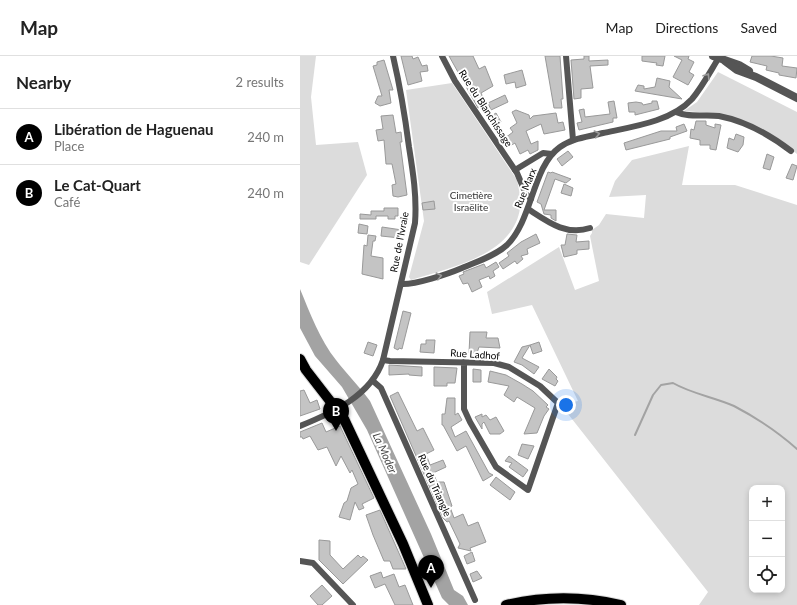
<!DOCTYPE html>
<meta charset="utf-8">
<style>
:root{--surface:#fff;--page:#f6f6f6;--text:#222;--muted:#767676;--line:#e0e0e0;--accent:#000}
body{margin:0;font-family:Lato,sans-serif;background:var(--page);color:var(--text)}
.controls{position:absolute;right:12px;bottom:12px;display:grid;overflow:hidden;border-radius:8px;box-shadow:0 2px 6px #0003}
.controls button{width:36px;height:36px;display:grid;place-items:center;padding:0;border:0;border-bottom:1px solid var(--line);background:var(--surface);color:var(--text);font:20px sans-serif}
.you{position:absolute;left:266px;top:349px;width:14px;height:14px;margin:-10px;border:3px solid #fff;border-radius:50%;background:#1a73e8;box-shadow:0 0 0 6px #1a73e833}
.badge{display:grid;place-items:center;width:26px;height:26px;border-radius:50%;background:var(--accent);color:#fff;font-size:13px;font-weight:700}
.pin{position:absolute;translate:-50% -33px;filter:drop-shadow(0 1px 2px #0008)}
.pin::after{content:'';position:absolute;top:21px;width:14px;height:12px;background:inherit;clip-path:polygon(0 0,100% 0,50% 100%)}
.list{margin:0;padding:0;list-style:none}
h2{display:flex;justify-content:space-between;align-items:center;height:52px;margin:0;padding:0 16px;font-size:17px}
h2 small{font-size:13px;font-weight:400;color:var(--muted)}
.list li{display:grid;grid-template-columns:26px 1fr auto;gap:12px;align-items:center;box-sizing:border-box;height:56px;padding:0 16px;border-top:1px solid var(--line)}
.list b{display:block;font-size:15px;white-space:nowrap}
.list p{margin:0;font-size:13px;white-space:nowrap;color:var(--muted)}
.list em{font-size:13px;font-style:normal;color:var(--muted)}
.icon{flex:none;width:22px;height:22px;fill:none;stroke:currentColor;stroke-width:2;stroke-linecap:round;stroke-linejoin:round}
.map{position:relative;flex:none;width:497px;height:549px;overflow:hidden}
header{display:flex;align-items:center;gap:24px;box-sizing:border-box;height:56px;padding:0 20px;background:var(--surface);border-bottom:1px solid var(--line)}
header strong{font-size:19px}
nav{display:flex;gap:22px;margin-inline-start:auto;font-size:14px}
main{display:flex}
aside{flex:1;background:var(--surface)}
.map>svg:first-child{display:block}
</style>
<header>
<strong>Map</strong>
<nav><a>Map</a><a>Directions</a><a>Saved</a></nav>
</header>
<main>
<aside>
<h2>Nearby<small>2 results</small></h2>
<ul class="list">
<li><span class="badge">A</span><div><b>Libération de Haguenau</b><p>Place</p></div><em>240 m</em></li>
<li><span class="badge">B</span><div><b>Le Cat-Quart</b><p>Café</p></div><em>240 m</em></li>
</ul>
</aside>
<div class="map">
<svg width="497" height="549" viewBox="0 0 497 549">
<rect width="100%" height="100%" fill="#fff"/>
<g fill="#dcdcdc" fill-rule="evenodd">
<polygon points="0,0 16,0 11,41 16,89 58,86 67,119 9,209 0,206"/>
<polygon points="418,16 497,56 497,98 482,86 421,58 384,55 397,46"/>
<path d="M152,27L217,124C219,133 221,142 220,152C214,199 149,212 111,224L109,221L124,165L106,34Z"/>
<path d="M389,90L382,129H435L497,149V549H399L408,536L261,349L278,345L232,249L192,258L187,236L259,191L275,234L299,225L290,180L292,177V174L299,169L306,158L344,162L346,139L309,141L315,125L332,104ZM452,432H482V534H452Z"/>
</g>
<path fill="#a3a3a3" d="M0,233C10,257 20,284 36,304C47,318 59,330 70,345L131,478L154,534L163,540L168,549H149L142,542L67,374L42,331L15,300L0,272Z"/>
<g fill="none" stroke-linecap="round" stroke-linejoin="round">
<path stroke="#a3a3a3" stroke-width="2" d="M335,379L353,339L361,329L373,327C392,338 414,341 434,350C457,362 478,376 497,393"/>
</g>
<g fill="#c4c4c4" stroke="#999">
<polygon points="101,0 112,0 113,3 118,1 122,10 127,9 128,15 120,16 122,25 108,29"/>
<polygon points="149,0 173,0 179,13 185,10 193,30 181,37 186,48 178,52"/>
<polygon points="245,0 260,0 263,43 261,43 262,52 254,52"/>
<polygon points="284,0 289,0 289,5 308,4 308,9 290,10 293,32 281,33 281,42 274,43 271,4 284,3"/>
<polygon points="342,0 365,0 363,10 356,9 357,7 342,5"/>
<polygon points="374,0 389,0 388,3 394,6 389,16 394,19 388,29 373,21 382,4"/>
<polygon points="452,0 471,0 483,2 482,10 497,12 496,22 479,19 479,17 466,14 467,10 450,6"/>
<polygon points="84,4 93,34 89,34 91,47 80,50 75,47 78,40 82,40 73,10 77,9 77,6"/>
<polygon points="222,14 226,29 216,32 215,26 206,28 204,19"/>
<polygon points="357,22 370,25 369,31 382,43 335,35 338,29 344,30 344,33 355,31"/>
<polygon points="205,39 208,46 191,54 188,47"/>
<polygon points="314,45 317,62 313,62 313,66 279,74 277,67 282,66 279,54 284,53 285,61 310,58 308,46"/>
<polygon points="352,45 357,45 359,53 335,59 335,56 329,56 328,47 336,46 342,47 343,49 352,47"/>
<polygon points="216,54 229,59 230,63 233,60 256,57 258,67 263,66 265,74 244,78 241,68 226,75 231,88 238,85 238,94 230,98 228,94 220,98 215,87 210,90 205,82 213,76 210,72 217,67 212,56"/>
<polygon points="196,57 201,66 194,70 188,62"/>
<polygon points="93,59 96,77 101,76 102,86 100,86 107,139 98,141 93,140 92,129 96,128 92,108 86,108 84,84 78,85 76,74 83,73 81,60"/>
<polygon points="396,65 406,65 406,69 415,72 415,68 421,69 416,94 410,93 410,89 400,89 400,84 390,82 391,73 394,74"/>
<polygon points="384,68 387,75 370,81 370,83 326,94 324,87 361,75 377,75 376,71"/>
<polygon points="436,78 444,81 443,89 438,96 427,92 429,82 434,84"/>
<polygon points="268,95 273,101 262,110 257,103"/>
<polygon points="467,98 474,101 470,114 463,112"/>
<polygon points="492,108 497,110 493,124 486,122"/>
<polygon points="248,116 251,117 252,116 271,123 266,127 255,123 244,154 256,154 256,165 251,162 251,159 244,158 241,148 237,146"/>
<polygon points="264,128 273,132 271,140 261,137"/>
<polygon points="134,145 135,153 123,154 122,147"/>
<polygon points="84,152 98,152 98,160 95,160 95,163 88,163 88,160 76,160 76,163 60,163 60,158 71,159 71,155 84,155"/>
<polygon points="59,168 68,170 67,178 58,177"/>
<polygon points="82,171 102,174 100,182 81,180"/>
<polygon points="236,178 240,187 227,193 228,198 221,200 223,203 217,208 215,205 203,213 199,207 209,200 207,197 221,186"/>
<polygon points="267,178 277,179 276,186 289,185 289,193 277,194 277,198 264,201 261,189 265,189"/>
<polygon points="68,179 76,180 75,185 73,185 71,200 83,202 83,223 62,218 64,189 67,190"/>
<polygon points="196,206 199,211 193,215 195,220 190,223 189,220 179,224 182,231 172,236 168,227 163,228 159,220 164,218 163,216 184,208 186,212"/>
<polygon points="103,255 111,257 102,293 99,292 98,294 94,292"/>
<polygon points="170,276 187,276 186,282 198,282 200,292 179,291 177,297 169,297"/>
<polygon points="126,284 135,284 134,297 120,296 121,288 126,288"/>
<polygon points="68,286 77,289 73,300 64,297"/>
<polygon points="239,286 242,295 233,298 230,289"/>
<polygon points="230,289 222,302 239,311 234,318 222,309 214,306 222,291"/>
<polygon points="89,309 122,311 122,320 109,319 109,318 89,319"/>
<polygon points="134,311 157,312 155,327 147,327 147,330 134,330"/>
<polygon points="173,313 181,314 181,326 173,326"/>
<polygon points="249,313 257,321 256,323 258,325 255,330 242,323"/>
<polygon points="190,315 206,319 222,328 233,335 248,349 246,351 249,353 244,360 237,377 224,378 235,352 217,341 214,346 204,339 209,330 188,326"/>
<polygon points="4,334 10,347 17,344 20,353 0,360 0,335"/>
<polygon points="98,336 117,375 123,372 134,394 126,398 130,409 143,404 146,411 133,417 137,426 144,426 152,450 150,451 154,462 163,458 168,470 178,466 186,486 170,492 171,495 158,492 160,488 149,465 147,466 143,462 90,340"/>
<polygon points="147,342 155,342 155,359 158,357 162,364 151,371 155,381 166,375 189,417 193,419 183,425 166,390 157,395 143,369 142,369 142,358 145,358"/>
<polygon points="182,358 182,361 186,359 190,364 196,361 204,375 200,378 190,378 184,366 182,368 182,373 175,361"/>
<polygon points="22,367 26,376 40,370 74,442 62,448 64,452 59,454 55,446 50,464 39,461 44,447 47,445 51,432 58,428 52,414 50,417 41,400 36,410 27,391 18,394 10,380 3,383 2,381 0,381 0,376"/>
<polygon points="222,388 234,390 228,403 218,399"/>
<polygon points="209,400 228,414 223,421 209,411 212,407 205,405"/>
<polygon points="196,421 215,436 210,444 190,429"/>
<polygon points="80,454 87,470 106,513 93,513 90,505 84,505 73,479 66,459"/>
<polygon points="19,484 30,485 30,499 43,513 58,499 61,502 63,500 68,504 43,528 19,504"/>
<polygon points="172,496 175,505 167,508 164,500"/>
<polygon points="177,515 182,522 173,526 170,518"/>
<polygon points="81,516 83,522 94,518 99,531 105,529 113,549 95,549 85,528 75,532 70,520"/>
<polygon points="22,529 32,540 22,549 18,549 10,540"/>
</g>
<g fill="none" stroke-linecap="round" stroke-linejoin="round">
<defs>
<g id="primary">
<polyline points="0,303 6,314 44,363 103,488 128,549"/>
<path d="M206,549C244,540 283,540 321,549"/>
</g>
</defs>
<use href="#primary" stroke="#dbdbdb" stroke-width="12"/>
<g stroke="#555" stroke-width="6">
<polyline points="142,0 155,25 217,117 226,138 231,143"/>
<polyline points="266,0 273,84"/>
<path d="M376,56C389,62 405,58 419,60C445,65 470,79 491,95"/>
<polyline points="215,114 243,97 252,98"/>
<path d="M228,153C248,166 266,180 290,172"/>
<path d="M101,228C115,229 148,218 162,212C176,206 195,200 207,189C233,163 232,111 260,91C272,82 288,81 303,77C331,71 371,66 392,43C402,31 410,16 418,3"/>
<polyline points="83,304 90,305 194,307 209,311 240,330 258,347 228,434 196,411 170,366 164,353 164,306"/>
<polyline points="73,325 81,332 175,544"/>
<path d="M0,370C32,357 71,340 83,304L115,167C117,141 113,116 109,91C105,60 100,30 93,0"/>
<polyline points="0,505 13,507 53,549"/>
</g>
<g stroke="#555" stroke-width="8">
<polyline points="413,0 439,9 449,15"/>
<polyline points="425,5 437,14 456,21 497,42"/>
</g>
<use href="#primary" stroke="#000" stroke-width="10"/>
</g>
<defs><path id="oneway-chevron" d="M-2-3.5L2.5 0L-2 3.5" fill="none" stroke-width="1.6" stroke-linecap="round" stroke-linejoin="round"/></defs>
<g stroke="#999">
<use href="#oneway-chevron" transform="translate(407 20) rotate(-57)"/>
<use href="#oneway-chevron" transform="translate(297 78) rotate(-13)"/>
<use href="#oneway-chevron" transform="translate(139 220) rotate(-14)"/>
</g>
<g text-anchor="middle" stroke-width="4" stroke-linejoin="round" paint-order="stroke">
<g font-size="10" fill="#000" stroke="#fff">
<text transform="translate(186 52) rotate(57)" y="4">Rue du Blanchissage</text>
<text transform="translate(225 132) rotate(-68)" y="4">Rue Marx</text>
<text transform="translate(99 186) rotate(-79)" y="4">Rue de l'Ivraie</text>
<text transform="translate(175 298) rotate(4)" y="4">Rue Ladhof</text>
<text transform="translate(135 429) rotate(66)" y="4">Rue du Triangle</text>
</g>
<g font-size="10" fill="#333" stroke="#fff">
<text x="171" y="143">Cimetière<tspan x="171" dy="12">Israëlite</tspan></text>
</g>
<g font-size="11" font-style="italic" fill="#444" stroke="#fff">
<text transform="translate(85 397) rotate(66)" y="4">La Moder</text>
</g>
</g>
</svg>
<div class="controls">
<button>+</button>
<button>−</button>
<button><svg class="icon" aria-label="locate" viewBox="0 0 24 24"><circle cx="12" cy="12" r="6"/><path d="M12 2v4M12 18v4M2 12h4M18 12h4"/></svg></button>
</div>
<div class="you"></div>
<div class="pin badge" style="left:131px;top:532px">A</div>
<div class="pin badge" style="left:36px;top:375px">B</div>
</div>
</main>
